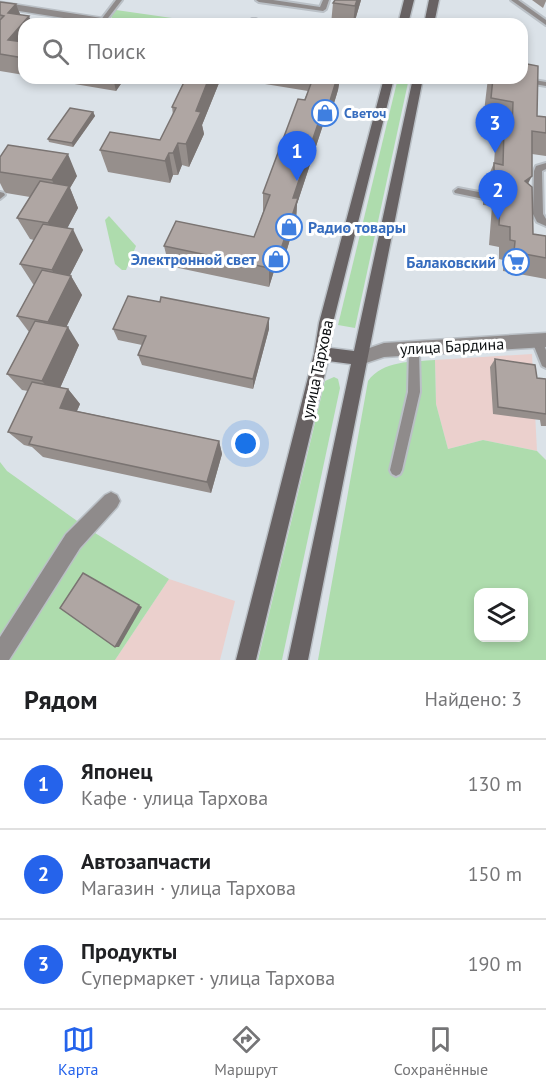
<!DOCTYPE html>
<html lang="ru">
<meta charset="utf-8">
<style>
:root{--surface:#fff;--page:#f2f2f2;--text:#202124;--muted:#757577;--line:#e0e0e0;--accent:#2563eb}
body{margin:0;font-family:"PT Sans",sans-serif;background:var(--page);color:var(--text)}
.controls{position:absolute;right:18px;bottom:18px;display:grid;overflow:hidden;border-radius:12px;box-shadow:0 3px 9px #0003}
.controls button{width:54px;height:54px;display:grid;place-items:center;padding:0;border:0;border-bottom:2px solid var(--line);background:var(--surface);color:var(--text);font:30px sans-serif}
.you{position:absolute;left:246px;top:444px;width:21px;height:21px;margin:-15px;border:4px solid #fff;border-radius:50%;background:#1a73e8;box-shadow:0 0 0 9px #1a73e833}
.badge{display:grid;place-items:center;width:39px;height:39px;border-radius:50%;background:var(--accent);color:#fff;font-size:20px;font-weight:700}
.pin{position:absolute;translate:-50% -50px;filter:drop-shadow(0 2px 3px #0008)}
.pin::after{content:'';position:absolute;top:32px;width:21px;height:18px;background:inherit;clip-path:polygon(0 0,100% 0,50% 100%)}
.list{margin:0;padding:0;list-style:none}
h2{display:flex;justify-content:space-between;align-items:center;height:78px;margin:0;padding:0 24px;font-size:26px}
h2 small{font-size:20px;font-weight:400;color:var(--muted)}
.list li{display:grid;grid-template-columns:39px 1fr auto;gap:18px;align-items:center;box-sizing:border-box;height:90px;padding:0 24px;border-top:2px solid var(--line)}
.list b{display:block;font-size:22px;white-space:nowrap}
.list p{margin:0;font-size:20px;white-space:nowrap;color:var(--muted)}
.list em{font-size:20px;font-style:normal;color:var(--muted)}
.icon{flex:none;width:33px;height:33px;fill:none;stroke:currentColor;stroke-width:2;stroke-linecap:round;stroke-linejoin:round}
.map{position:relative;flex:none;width:546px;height:660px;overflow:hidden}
.search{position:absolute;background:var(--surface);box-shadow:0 3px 9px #0003;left:18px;right:18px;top:18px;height:66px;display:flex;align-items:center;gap:15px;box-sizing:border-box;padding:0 21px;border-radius:18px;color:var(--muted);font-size:22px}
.sheet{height:348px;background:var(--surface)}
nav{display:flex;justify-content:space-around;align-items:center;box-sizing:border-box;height:84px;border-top:2px solid var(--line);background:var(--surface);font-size:16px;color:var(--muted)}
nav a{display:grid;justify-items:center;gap:3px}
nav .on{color:var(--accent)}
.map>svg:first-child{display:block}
</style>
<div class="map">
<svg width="546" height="660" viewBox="0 0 546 660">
<rect width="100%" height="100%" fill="#dbe2e8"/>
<g fill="#ebd0cd">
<polygon points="532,354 537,451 483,440 448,449 436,404 435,360"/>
<polygon points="169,579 235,601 220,660 115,660"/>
</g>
<g fill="#aedcad" fill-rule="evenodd">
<polygon points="116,10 214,24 143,24 113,19 111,17"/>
<polygon points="398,78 409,78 355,328 338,325"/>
<polygon points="109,216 136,246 126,270 122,270 115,264 105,220"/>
<path d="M435,360L436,404L448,449L483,440L537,451L546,460V660H318L368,381C383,360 412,362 435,360ZM478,592H524V638H478Z"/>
<polygon points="334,377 338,379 340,388 282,660 258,660 325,381"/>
<polygon points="0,462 7,471 87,528 169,579 115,660 0,660"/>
</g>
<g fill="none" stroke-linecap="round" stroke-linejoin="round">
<defs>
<g id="service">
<polygon points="116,0 122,0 105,22 101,22 100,21"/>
<polygon points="256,0 273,0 320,7 323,0 329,0 326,9 323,11 259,2"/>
<polygon points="511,0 518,0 546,20 546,25"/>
<polygon points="66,15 71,16 65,24 58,24"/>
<polygon points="252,19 256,19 255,24 249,24"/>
<polygon points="506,78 522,78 546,82 546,86 510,80"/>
<polygon points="546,163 546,169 542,171 543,214 546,219 546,226 537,222 533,214 534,171 536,166"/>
<polygon points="458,188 484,193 488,196 484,199 455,193 454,191"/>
<polygon points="0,192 4,193 5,195 0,199"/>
<polygon points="537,336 541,338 546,350 546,368 542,366 532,341 533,338"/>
<polygon points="414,344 418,346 419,349 420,392 402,470 400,474 396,476 392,474 390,470 408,392 409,349 410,346"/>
</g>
<g id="minor">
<polygon points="0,2 121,21 126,24 102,24 0,8"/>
<polygon points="546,333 546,347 384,357 360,365 355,363 352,358 355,353 384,343"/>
<polygon points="111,492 117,495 120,501 117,507 80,548 9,660 0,660 0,637 66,534 105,495"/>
</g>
<g id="secondary">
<polygon points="404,0 414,0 408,24 398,24"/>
<polygon points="429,0 439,0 434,24 424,24"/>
<polygon points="384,78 394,78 333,323 330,348 354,351 413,78 423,78 308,660 288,660 351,364 328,361 256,660 236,660 314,354 319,323"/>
</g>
</defs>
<use href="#service" stroke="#bac0c6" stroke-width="4"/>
<use href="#minor" stroke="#bac0c6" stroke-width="3"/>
<use href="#secondary" stroke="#bac0c6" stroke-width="3"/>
<use href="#service" fill="#8f8b8b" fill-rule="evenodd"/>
<use href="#minor" fill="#8f8b8b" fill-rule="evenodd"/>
<use href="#secondary" fill="#686263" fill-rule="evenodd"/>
</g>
<g fill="#968f8c">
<polygon points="335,0 361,0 354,24 331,24 333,3"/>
<polygon points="532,0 546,0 546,1 543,8"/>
<polygon points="0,2 16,4 24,24 24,75 0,71"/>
<polygon points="39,78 125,78 116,91"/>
<polygon points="183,78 221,78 202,125 204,134 189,167 182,165 178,175 173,175 170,183 108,172 100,150 160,140 173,115 172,107 183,84"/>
<polygon points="264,78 340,78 338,90 327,126 323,125 297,204 296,220 280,272 274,271 269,287 169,266 164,246 254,237 263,212 263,193 308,91 265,84"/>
<polygon points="488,78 522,78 537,116 546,117 546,156 532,154 528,184 533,234 546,236 546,279 503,271 503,260 499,259 499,247 489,245 492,206 483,205 483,201 487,193 484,191 485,184 494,163 495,149 503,129 504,123 483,120"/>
<polygon points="93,112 95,116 73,147 49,142 48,139"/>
<polygon points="0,157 77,176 70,188 78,208 67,228 83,250 70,275 71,276 82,295 66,327 79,345 60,388 68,389 80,404 77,411 219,441 222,454 211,493 43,457 32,447 24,445 8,432 28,391 22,390 7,374 29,332 17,316 34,284 33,284 20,264 34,240 30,239 17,218 30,197 6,193 4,191 0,183"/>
<polygon points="160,302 269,318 269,329 253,389 142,365 138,355 142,345 118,340 113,329"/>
<polygon points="495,359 537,378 546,379 546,426 541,426 540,420 493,414 490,367"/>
</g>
<g fill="#7a7472">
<polygon points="357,0 361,0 354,24 353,24 355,6"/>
<polygon points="16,4 23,22 29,16 32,24 24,24 24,49 8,40 8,13"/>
<polygon points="113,78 125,78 116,91"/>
<polygon points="209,78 221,78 202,125 204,134 189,167 186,144 196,111"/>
<polygon points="336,78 340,78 338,90 327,126 329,104"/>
<polygon points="325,103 323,125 297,204 296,220 280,272 280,252 293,198"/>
<polygon points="93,112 95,116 73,147 72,143"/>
<polygon points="178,143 182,165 178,175 173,153"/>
<polygon points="169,153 173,175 170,183 165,161"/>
<polygon points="68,154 77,176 70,188 78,208 59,244 48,223 61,200 52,180"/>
<polygon points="532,176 521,197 525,181"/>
<polygon points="73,229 83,250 63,289 52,270"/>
<polygon points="274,250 274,271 269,287 269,268"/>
<polygon points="71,276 82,295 60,340 48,322"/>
<polygon points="269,318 269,329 253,389 253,379"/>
<polygon points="68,327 79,345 56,397 42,381"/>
<polygon points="68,389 80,404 72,422 60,408"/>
<polygon points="219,441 222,454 211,493 207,482"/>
<polygon points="83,573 142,607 119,647 115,647"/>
</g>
<g fill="#afa6a3" stroke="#7a7472" stroke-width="1.5">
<polygon points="335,0 357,0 355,6 333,3"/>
<polygon points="0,2 16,4 8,13 29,16 8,40 24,42 24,58 0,54 0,20 4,16 0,15"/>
<polygon points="522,63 538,66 537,116 546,117 546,133 532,131 532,176 525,181 532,187 533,234 546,236 546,258 514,252 515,241 510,240 510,227 499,225 501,186 493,184 493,181 500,175 494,170 494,163 503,165 504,127 512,129 513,102 491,98 493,78 522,78"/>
<polygon points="186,78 209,78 196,111 201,112 186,144 178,143 173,153 169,153 165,161 100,150 110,132 160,140 176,108 172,107"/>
<polygon points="313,78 337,78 329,104 325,103 293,198 298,198 280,252 274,250 269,268 164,246 176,221 254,237 270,195 263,193 298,99 305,100"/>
<polygon points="70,108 93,112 72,143 48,139"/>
<polygon points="8,145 68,154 52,180 0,172 0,157"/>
<polygon points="40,181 69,186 48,223 17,218"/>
<polygon points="43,224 73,229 52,270 20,264"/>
<polygon points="42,270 71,276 48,322 17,316"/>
<polygon points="128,296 160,302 161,297 269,318 253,379 138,355 146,336 113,329"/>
<polygon points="35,321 68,327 42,381 7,374"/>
<polygon points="495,359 535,365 537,378 546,379 546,414 498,407"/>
<polygon points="32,382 68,389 60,408 219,441 207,482 29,444 32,437 8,432"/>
<polygon points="83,573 139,605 115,647 60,608"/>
</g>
<defs>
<symbol id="shop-ring" viewBox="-11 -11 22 22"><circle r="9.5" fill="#fff" stroke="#3f7fe0" stroke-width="1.5"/><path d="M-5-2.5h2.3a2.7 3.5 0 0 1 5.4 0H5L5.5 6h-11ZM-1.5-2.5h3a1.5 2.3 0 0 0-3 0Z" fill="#3f7fe0"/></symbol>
<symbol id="supermarket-ring" viewBox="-11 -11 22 22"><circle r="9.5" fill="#fff" stroke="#3f7fe0" stroke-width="1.5"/><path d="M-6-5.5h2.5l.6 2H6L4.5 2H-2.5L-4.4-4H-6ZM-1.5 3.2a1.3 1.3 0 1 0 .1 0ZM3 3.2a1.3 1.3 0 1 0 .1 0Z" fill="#3f7fe0"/></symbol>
</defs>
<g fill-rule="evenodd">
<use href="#shop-ring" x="310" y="98" width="30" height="30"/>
<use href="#shop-ring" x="274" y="212" width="30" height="30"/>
<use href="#shop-ring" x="261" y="244" width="30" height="30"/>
<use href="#supermarket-ring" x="501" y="247" width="30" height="30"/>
</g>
<g text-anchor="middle" stroke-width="6" stroke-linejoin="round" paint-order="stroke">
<g font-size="14" font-weight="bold" fill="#366cbe" stroke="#fff" text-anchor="start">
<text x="344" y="118">Светоч</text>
</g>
<g font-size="16" font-weight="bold" fill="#366cbe" stroke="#fff" text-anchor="end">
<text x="308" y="233" text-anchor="start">Радио товары</text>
<text x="256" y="265">Электронной свет</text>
<text x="496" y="268">Балаковский</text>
</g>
<g font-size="16" fill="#0c0f11" stroke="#fff">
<text transform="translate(452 346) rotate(-3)" y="6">улица Бардина</text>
<text transform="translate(317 369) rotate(-78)" y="6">улица Тархова</text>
</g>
</g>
</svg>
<div class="controls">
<button><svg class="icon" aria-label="layers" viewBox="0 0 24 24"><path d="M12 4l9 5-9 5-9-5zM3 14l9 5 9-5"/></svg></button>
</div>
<div class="you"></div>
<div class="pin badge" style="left:297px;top:181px">1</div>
<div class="pin badge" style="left:498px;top:220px">2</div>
<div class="pin badge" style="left:495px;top:153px">3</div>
<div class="search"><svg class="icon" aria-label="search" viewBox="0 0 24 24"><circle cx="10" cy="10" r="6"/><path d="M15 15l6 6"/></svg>Поиск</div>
</div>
<section class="sheet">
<h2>Рядом<small>Найдено: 3</small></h2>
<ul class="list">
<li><span class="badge">1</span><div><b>Японец</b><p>Кафе · улица Тархова</p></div><em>130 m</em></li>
<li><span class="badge">2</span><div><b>Автозапчасти</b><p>Магазин · улица Тархова</p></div><em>150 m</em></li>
<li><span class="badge">3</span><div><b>Продукты</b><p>Супермаркет · улица Тархова</p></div><em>190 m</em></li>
</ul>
</section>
<nav>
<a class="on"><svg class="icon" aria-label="map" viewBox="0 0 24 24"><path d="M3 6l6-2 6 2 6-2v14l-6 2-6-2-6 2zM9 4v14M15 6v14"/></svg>Карта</a>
<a><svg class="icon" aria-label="directions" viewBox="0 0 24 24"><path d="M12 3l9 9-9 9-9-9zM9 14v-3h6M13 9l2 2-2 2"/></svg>Маршрут</a>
<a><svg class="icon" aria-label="saved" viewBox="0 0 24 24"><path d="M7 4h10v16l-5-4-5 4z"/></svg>Сохранённые</a>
</nav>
